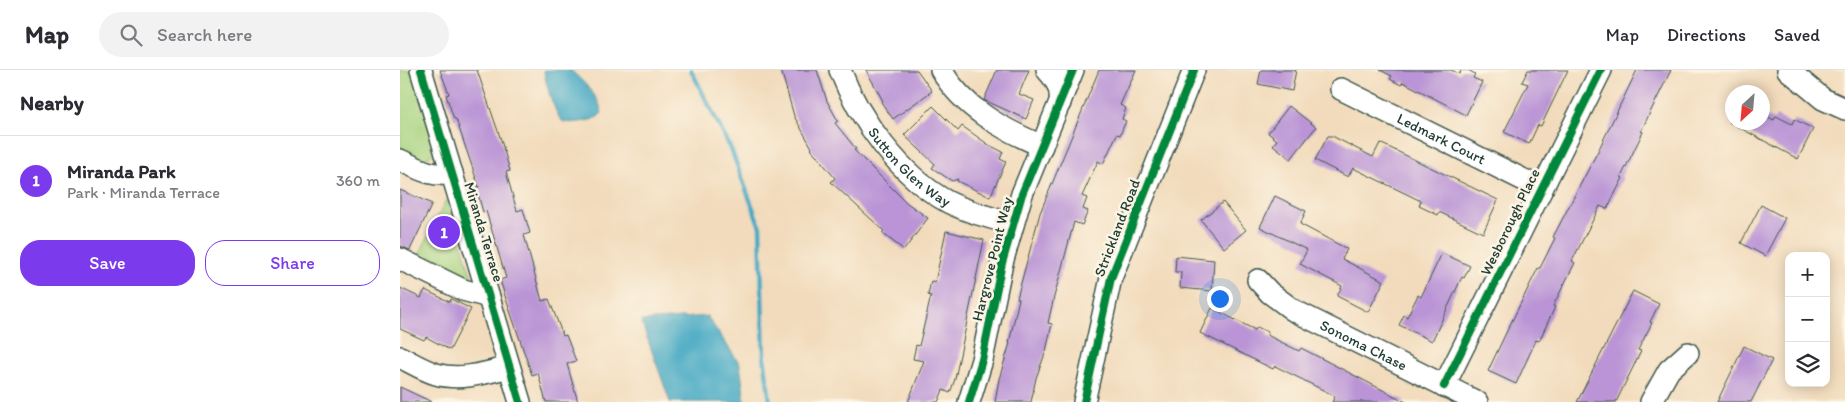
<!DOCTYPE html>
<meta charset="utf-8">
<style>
:root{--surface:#fff;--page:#f2f2f3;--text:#2b2b33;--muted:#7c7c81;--line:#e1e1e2;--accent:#7c3aed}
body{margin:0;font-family:Itim,sans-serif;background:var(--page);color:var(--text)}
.controls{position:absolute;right:15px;bottom:15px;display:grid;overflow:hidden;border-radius:10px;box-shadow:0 2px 12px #0003}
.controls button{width:45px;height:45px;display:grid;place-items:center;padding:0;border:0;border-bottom:1px solid var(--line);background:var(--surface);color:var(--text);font:25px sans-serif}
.compass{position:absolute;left:1325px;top:15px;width:45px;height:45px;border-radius:50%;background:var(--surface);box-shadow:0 2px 12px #0003;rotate:206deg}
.you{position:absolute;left:819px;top:228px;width:18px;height:18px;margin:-12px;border:4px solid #fff;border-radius:50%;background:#1a73e8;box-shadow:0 0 0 8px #1a73e833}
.badge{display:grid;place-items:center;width:32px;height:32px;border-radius:50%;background:var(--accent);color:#fff;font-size:16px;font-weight:700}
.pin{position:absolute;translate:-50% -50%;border:2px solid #fff;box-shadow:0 1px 5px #0006}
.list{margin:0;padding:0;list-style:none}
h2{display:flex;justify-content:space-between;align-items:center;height:65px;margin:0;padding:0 20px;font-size:21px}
h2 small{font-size:16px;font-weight:400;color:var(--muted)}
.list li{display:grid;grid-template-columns:32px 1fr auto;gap:15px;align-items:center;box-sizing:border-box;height:90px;padding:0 20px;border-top:1px solid var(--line)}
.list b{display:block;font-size:19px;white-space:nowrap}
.list p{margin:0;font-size:16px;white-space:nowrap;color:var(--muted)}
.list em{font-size:16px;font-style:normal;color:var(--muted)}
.actions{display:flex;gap:10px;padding:15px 20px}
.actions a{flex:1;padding:11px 0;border:1px solid var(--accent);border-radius:20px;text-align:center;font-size:18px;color:var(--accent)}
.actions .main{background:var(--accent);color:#fff}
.icon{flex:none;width:28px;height:28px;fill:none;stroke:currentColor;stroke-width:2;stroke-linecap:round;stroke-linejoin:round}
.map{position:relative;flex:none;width:1445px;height:332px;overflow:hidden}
header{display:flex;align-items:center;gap:30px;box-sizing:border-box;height:70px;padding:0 25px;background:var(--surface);border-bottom:1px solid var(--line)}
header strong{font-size:24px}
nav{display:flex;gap:28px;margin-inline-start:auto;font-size:18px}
.search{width:350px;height:45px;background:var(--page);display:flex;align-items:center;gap:12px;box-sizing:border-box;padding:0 18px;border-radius:28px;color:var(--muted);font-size:19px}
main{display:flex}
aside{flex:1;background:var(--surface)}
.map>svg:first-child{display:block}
</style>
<header>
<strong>Map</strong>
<div class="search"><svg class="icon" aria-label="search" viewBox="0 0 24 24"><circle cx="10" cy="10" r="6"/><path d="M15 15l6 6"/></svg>Search here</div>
<nav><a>Map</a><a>Directions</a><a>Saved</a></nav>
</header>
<main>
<aside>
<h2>Nearby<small></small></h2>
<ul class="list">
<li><span class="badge">1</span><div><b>Miranda Park</b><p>Park · Miranda Terrace</p></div><em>360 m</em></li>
</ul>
<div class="actions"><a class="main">Save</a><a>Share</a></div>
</aside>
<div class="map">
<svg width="1445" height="332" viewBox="0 0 1445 332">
<rect width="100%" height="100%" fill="#fcf5e5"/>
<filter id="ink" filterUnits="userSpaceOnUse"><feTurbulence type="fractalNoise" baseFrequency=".02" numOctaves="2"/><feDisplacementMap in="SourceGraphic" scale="10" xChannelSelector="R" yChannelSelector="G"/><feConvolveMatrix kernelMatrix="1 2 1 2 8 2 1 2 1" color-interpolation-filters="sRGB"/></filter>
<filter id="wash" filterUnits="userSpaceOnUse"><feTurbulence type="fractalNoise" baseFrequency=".0096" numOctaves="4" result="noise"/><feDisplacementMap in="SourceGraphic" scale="20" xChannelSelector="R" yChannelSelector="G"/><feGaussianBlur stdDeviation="1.12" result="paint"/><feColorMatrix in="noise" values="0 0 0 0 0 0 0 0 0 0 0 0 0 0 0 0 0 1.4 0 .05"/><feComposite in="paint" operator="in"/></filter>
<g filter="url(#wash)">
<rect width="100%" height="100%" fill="#f2dbbc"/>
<g fill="#a7d380" stroke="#63885a">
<polygon points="0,0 14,0 35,79 31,85 22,91 0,85"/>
<polygon points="46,130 49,133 72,208 69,213 16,191"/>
</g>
<g fill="#44a9c4" stroke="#32737c">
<path d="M144,0H171C183,12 199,25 202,43C201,44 197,48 196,48C191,51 166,55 162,51C155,45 144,9 144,0Z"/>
<polygon points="307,246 340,294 345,332 270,332 269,329 241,251"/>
</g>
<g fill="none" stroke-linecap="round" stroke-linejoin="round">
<polyline stroke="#44a9c4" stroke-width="4.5" points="291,0 331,79 360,157 364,286 370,332"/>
</g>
<g id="blocks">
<g fill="#ba94d6">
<polygon points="40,0 77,0 101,70 110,101 106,102 117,141 123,139 130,163 124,165 142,231 149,229 163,266 166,265 176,291 167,294 178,332 146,332 138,303 132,305 107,232 100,210 106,208 98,181 86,141 83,142 76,117 79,117 56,49 54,49 46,25 49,24"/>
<polygon points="381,0 417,0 427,31 438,51 435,53 456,79 454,80 507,133 528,148 504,180 482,163 484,161 431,112 435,108 411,79 412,78 394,46"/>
<polygon points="466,0 517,0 532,21 493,49 481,32 483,31"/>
<polygon points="597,0 629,0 619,24 634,30 626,49 584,30"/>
<polygon points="699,0 736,0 720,35 726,38 722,49 726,51 720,65 717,64 703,94 698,91 682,126 687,128 683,139 688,141 682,155 674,152 654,227 648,253 652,254 646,281 636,308 631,332 595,332 599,309 610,273 609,273 619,229 617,228 640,143"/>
<polygon points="861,0 896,0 892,21 858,14"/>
<polygon points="980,0 1051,0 1060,4 1061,0 1068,0 1075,4 1073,8 1082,12 1066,45 1003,12 1001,15 990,9 992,6"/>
<polygon points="1128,0 1168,0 1141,56 1138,55 1129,74 1104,62 1128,14 1122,12"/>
<polygon points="1237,0 1271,0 1241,61 1243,62 1221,107 1223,108 1207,139 1200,136 1172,191 1175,193 1153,236 1155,237 1139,271 1136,270 1116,314 1088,301 1104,267 1138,198 1140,198 1155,168 1153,167 1198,81"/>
<polygon points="533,36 558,61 562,56 589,75 603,82 600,89 606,92 590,127 557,111 558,109 552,111 532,98 535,94 504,65"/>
<polygon points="889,36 916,57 891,89 873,75 877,70 868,63"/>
<polygon points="1362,44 1374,50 1376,46 1392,54 1394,49 1413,59 1398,89 1329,52 1362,52"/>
<polygon points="928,66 932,66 973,87 980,73 1098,130 1083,163 1039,142 1038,145 1019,136 1021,131 953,98 948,107 915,90"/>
<polygon points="0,120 32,134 10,180 0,176"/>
<polygon points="875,126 906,141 900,154 947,179 942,189 984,211 968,242 937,226 942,216 900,194 907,180 860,157"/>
<polygon points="823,132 846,160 824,178 801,150"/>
<polygon points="1361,135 1385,148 1365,186 1341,173"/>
<polygon points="546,161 584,170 555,309 550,323 543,320 538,332 508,332 524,291 513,289 516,275 519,276 531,226 528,225 531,211 535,212"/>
<polygon points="1042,183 1070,196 1064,208 1062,207 1032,271 999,255 1004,245 1007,247 1018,225 1021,227"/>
<polygon points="776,186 814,190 812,221 780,218 781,202 775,202"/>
<polygon points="0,218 21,228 25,220 50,232 51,229 71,239 50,280 26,267 24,270 0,259"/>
<polygon points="1233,221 1259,234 1250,252 1252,253 1238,280 1241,281 1216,332 1177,332"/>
<polygon points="812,238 855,260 857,257 868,262 867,265 899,281 901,278 1006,332 932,332 935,326 875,296 873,299 800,263"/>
<polygon points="1344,276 1372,290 1351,332 1317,332"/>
<polygon points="0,317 32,332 0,332"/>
</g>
</g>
</g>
<g filter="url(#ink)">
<use href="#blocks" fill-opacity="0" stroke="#3f5548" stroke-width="1"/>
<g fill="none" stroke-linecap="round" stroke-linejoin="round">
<defs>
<g id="minor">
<polyline points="21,0 120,332"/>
<path id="s1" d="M440,0C459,49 500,106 548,132C568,142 591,148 613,154"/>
<path d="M541,0C564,39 602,59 642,76"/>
<path d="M647,0C656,10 662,19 660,33"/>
<polyline points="1388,0 1423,29 1445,39"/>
<path id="s2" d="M941,19L1142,119"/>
<path d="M0,90C17,98 33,108 52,103"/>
<polyline points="0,189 63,220 89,227"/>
<path id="s3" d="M858,210L870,223L893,240L1077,332"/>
<path d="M0,287C12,293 23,300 36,304C60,311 86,303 109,297"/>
<polyline points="1044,316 1201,0"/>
<polyline points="569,332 582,290 602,193 622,124 673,0"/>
<polyline points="684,332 711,208 794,0"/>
<polyline points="1251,332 1269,300 1288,283"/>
</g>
</defs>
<use href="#minor" stroke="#3f5548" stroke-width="24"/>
<use href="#minor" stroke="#fff" stroke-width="21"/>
<defs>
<g id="cycleway">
<polyline points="21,0 120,332"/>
<polyline points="1044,316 1201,0"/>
<polyline points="569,332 582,290 602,193 622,124 673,0"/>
<polyline points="684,332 711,208 794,0"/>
</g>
</defs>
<use href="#cycleway" stroke="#fcf5e5" stroke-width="11"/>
<use href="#cycleway" stroke="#00873e" stroke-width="8"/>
</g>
</g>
<g text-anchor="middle" stroke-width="5" stroke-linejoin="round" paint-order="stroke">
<g font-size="15" fill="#1f3d34" stroke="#fcf5e5">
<text dy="5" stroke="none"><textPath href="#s2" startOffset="112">Ledmark Court</textPath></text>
<text dy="5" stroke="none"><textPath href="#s1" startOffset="121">Sutton Glen Way</textPath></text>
<text transform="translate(1110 152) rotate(-64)" y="5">Wesborough Place</text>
<text transform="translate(717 158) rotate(-69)" y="5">Strickland Road</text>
<text transform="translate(84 162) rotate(73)" y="5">Miranda Terrace</text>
<text transform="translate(592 189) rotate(-76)" y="5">Hargrove Point Way</text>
<text dy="5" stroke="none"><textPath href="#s3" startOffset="125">Sonoma Chase</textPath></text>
</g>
</g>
</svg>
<div class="controls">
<button>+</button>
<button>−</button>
<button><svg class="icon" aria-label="layers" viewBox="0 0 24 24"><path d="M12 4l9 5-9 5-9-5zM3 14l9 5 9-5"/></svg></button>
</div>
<svg class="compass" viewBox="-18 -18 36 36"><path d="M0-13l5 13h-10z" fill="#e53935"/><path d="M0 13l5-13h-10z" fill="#7c7c81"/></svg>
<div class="you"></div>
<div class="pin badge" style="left:44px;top:162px">1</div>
</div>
</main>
